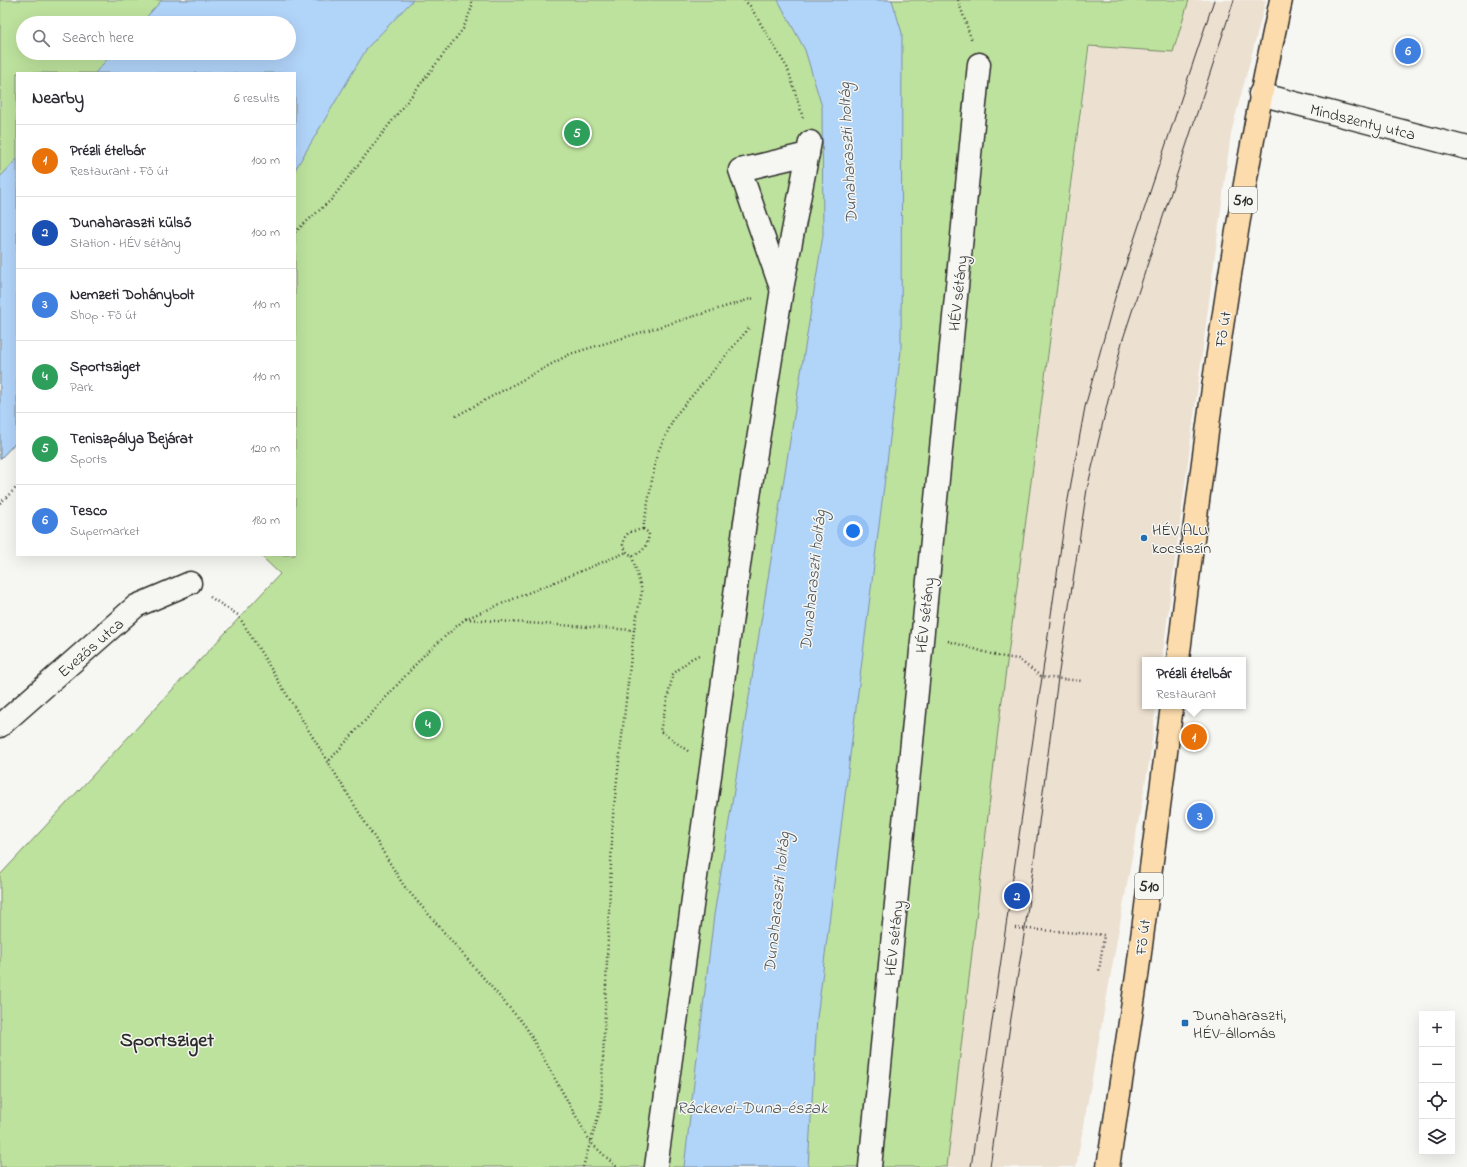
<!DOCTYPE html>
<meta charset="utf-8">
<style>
:root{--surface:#fff;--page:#f7f7f7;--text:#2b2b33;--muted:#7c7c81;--line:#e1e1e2;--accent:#1f6fb2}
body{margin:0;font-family:"Indie Flower",sans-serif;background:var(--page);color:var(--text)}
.controls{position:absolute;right:12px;bottom:12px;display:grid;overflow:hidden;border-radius:0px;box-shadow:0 4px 16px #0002}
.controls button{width:36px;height:36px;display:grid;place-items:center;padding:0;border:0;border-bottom:1px solid var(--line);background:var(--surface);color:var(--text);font:20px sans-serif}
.you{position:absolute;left:853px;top:531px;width:14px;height:14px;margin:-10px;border:3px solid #fff;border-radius:50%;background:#1a73e8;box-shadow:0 0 0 6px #1a73e833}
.badge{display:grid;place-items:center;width:26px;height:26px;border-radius:50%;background:var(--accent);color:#fff;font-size:13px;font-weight:700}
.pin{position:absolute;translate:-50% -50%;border:2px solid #fff;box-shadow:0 1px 4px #0006}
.popup{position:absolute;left:1142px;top:657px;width:104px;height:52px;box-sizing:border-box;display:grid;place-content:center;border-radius:0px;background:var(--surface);filter:drop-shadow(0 1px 3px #0005);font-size:13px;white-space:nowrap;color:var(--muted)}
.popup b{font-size:15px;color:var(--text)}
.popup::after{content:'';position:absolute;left:50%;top:100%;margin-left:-8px;border:8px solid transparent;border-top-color:var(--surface)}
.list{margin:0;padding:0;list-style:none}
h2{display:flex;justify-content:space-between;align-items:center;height:52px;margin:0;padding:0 16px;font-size:17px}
h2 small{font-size:13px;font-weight:400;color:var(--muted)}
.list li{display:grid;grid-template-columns:26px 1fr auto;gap:12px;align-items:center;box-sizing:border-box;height:72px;padding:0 16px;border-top:1px solid var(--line)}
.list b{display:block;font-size:15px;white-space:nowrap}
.list p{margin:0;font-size:13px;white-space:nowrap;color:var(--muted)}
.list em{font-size:13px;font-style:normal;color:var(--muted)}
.icon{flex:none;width:22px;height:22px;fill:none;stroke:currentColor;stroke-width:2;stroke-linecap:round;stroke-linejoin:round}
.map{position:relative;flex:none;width:1467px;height:1167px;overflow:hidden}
.search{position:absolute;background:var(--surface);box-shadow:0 4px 16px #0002;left:16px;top:16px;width:280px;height:44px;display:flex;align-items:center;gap:10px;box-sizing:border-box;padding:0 14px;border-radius:22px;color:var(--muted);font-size:15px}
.panel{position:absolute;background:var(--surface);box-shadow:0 4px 16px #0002;left:16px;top:72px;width:280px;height:484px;border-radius:0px}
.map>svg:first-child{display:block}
</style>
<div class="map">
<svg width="1467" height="1167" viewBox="0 0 1467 1167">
<rect width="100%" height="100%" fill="#f6f6f2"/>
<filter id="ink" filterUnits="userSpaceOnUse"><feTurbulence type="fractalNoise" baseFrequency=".025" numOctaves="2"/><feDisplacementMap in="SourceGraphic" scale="8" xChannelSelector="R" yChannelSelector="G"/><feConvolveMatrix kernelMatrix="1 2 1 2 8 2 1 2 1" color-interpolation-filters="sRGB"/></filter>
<g filter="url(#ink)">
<polygon fill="#ece0d1" points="1189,0 1266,0 1231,133 1162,660 1145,660 1145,706 1156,706 1150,757 1076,1167 947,1167 998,730 1090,46 1172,51"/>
<path fill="#bde29d" stroke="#748664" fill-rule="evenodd" d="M0,0H1189L1173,52L1089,46L998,730L947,1167H0V875L280,574L260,555H295V73H17V441L0,459ZM23,23H289V53H23Z"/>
<g fill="#b1d4f9" stroke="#7b90a7">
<polygon points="162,0 413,0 367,48 295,170 295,73 95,73 113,53 289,53 289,23 141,23"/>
<polygon points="778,0 892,0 902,33 901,351 817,1018 808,1167 684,1167 714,915 823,235 822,107 805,50"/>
<polygon points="17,159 17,441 0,459 0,177"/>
</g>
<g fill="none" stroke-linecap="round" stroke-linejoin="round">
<defs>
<g id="street">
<polyline points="1260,94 1467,148"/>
<polyline points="781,288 740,170 808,154"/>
<polyline points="0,726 136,606 190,583"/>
<polyline points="656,1167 745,522 782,289 810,142"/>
<polyline points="870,1167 979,64"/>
</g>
<g id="primary">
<path d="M1178,660C1205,439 1233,218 1281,0"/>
<polyline points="1108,1167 1137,976 1172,706"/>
</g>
</defs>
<use href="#street" stroke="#2b2b2b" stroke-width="25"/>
<use href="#primary" stroke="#2b2b2b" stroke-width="25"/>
<g stroke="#2b2b2b" stroke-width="2.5" stroke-dasharray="1 3" stroke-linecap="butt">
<polyline points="744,0 750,6 788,69 803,118"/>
<polyline points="958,0 972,41"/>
<polyline points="295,232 331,200 463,29 472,7 471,0"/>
<polyline points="456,416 570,354 754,298"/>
<polyline points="0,503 17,487"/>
<polyline points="643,529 657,454 675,416 749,328"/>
<path d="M643,529L649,533C648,545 644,552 632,556L627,552L623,545L625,537L629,532Z"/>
<polyline points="210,597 238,615 404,886 526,1027 591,1143 617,1167"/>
<polyline points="466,619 634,630"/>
<polyline points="948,641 998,656 1018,659 1042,677 1082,681"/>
<polyline points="688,751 660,731 673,674 691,659 701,654"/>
<polyline points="327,763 425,654 465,619 627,552"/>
<polyline points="1015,928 1104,935 1099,972"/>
<polyline points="583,1167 601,1107 613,815 634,630 642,591 632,556"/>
</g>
<use href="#street" stroke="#f6f6f2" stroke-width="22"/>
<use href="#primary" stroke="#fcdcac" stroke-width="22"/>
<g stroke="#2b2b2b" stroke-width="1">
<polyline points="971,1167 1042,677 1067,505 1085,407 1116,294 1214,0"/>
<polyline points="990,1167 1011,1018 1025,929 1058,678 1087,489 1122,342 1234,0"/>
</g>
</g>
</g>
<g fill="#1f6fb2" stroke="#f6f6f2" stroke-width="1.5">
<circle cx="1144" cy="538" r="4"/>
<rect x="1181" y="1019" width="8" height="8" rx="2"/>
</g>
<g text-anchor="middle" stroke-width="3" stroke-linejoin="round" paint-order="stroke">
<g fill="#f6f6f2" stroke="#686867" stroke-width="1">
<rect x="1229" y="187" width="28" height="26" rx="3"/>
<rect x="1135" y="873" width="28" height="26" rx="3"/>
</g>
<g font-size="15" font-weight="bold" fill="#2b2b2b">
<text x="1243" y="205">510</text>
<text x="1149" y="891">510</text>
</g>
<g font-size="16" fill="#2b2b2b" stroke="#f6f6f2">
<text transform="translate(1363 121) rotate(14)" y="6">Mindszenty utca</text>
<text transform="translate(957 293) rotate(-84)" y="6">HÉV sétány</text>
<text transform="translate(1222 329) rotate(-81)" y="6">Fő út</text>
<text transform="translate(924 615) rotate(-84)" y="6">HÉV sétány</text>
<text transform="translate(90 647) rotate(-41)" y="6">Evezős utca</text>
<text transform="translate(1142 937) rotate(-83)" y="6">Fő út</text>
<text transform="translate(893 938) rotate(-84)" y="6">HÉV sétány</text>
</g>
<g font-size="16" fill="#2b2b2b" stroke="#f6f6f2" text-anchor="start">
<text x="1152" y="535">HÉV ALU<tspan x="1152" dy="18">kocsiszín</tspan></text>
<text x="1193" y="1020">Dunaharaszti,<tspan x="1193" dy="18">HÉV-állomás</tspan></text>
</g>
<g font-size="17" font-style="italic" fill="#4c555e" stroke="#f6f6f2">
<text transform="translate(847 153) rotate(-93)" y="6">Dunaharaszti holtág</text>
<text transform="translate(812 580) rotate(-84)" y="6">Dunaharaszti holtág</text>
<text transform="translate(776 902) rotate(-84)" y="6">Dunaharaszti holtág</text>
<text x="752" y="1113">Ráckevei-Duna-észak</text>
</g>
<g font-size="20" font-weight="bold" fill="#2b2b2b" stroke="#f6f6f2">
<text x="167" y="1046">Sportsziget</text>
</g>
</g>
</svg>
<div class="controls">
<button>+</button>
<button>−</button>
<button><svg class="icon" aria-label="locate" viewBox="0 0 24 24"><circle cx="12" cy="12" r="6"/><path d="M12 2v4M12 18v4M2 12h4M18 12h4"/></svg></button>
<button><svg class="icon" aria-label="layers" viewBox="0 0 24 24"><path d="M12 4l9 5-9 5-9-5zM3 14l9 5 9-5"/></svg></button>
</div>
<div class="you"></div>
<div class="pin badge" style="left:1194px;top:737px;background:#e8710a">1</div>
<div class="popup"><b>Prézli ételbár</b>Restaurant</div>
<div class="pin badge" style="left:1017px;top:896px;background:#1a4fb4">2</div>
<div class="pin badge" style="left:1200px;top:816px;background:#3f7fe0">3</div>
<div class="pin badge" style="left:428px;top:724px;background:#2e9e5b">4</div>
<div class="pin badge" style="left:577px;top:133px;background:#2e9e5b">5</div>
<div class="pin badge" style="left:1408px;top:51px;background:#3f7fe0">6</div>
<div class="search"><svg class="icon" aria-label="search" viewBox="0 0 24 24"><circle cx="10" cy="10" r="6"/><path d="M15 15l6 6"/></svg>Search here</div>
<section class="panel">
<h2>Nearby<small>6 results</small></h2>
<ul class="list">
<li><span class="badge" style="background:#e8710a">1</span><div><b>Prézli ételbár</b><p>Restaurant · Fő út</p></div><em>100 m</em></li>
<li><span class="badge" style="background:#1a4fb4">2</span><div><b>Dunaharaszti külső</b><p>Station · HÉV sétány</p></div><em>100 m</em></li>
<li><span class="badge" style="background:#3f7fe0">3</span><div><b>Nemzeti Dohánybolt</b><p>Shop · Fő út</p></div><em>110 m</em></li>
<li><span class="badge" style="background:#2e9e5b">4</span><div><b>Sportsziget</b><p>Park</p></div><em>110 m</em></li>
<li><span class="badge" style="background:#2e9e5b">5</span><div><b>Teniszpálya Bejárat</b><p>Sports</p></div><em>120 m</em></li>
<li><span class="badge" style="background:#3f7fe0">6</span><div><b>Tesco</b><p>Supermarket</p></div><em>180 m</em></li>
</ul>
</section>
</div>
